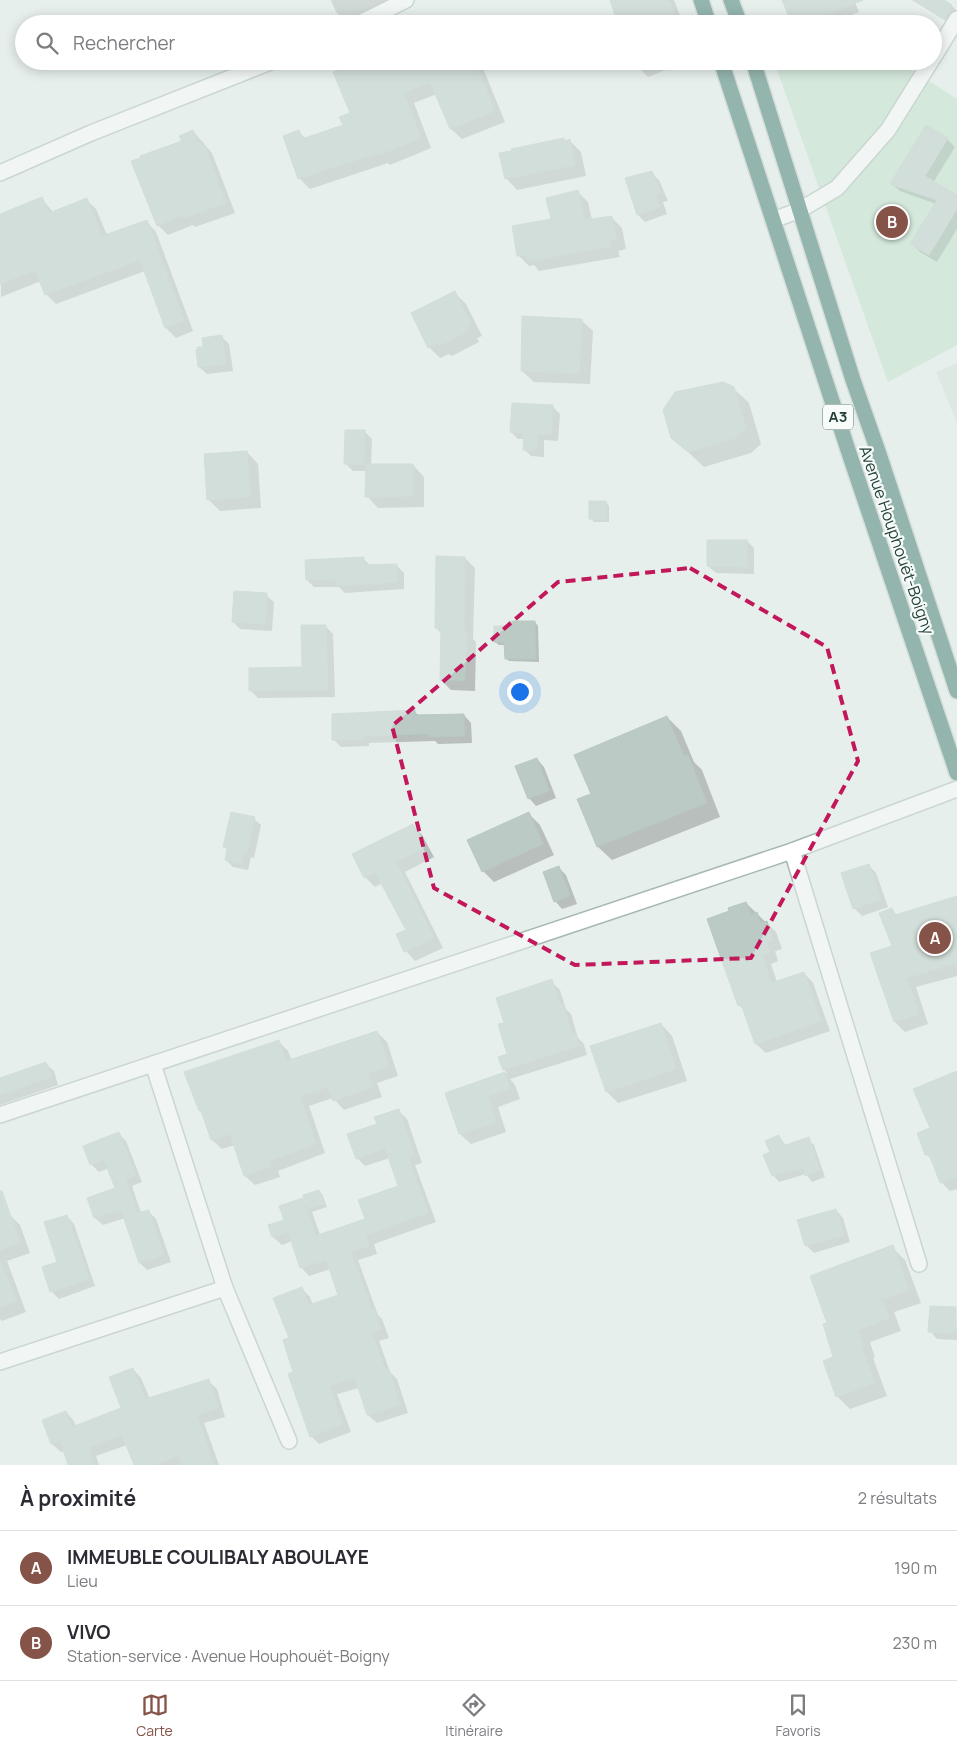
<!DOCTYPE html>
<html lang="fr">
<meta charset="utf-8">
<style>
:root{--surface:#fff;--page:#f2f2f3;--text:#2b2b33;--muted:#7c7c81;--line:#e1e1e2;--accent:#855347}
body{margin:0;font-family:Manrope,sans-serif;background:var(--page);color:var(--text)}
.you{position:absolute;left:519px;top:691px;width:18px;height:18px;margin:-12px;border:4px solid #fff;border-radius:50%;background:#1a73e8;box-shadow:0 0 0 8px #1a73e833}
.badge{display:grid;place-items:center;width:32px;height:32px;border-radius:50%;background:var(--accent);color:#fff;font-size:16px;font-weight:700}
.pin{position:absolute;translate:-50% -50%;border:2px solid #fff;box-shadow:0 1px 5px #0006}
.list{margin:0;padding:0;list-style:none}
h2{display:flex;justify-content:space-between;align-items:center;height:65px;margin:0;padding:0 20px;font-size:21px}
h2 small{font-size:16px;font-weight:400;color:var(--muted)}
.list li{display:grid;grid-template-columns:32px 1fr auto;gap:15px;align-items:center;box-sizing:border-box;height:75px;padding:0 20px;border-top:1px solid var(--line)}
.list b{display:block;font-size:19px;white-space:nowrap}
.list p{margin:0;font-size:16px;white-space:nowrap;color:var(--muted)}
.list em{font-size:16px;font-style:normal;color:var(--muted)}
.icon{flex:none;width:28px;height:28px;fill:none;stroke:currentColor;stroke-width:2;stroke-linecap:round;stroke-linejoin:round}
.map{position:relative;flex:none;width:957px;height:1465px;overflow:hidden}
.search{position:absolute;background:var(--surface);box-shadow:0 2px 12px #0003;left:15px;right:15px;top:15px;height:55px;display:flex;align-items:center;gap:12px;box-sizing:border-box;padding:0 18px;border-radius:28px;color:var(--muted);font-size:19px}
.sheet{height:215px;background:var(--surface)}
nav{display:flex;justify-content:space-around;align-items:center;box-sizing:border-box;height:70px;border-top:1px solid var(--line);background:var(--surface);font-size:14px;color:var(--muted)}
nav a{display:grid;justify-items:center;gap:2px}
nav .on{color:var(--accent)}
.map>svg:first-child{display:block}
</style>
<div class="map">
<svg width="957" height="1465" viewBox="0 0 957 1465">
<rect width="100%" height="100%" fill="#e6efeb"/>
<polygon fill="#d4dfda" points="957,363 957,423 936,372"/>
<polygon fill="#bfe0c8" points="774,61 898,61 957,99 957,345 888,382"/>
<g fill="#0003">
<polygon points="331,0 414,0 371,17 368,15 348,23 336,12"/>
<polygon points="612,0 674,0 683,24 620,24"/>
<polygon points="784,0 854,0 859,12 830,24 794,24"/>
<polygon points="912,0 942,0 952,6 957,11 957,14 951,24"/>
<polygon points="457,20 461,24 449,24"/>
<polygon points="361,61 480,61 505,122 462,139 451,129 437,94 414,103 431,148 390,165 388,163 310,189 300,179 285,136 299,132 306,139 344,126 351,114"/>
<polygon points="635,61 688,61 648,77 637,66"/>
<polygon points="927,127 947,139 955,147 933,183 957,197 957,229 937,262 920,252 912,244 936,204 900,191 892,184"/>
<polygon points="193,131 212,153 235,213 195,227 193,225 168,235 158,225 142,159 183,142"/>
<polygon points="564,140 566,142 570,141 581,152 586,176 517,190 506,178"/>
<polygon points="651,173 659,180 668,201 663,202 667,214 645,222 638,215"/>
<polygon points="577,191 588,202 592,220 611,217 622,228 626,249 618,251 620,257 539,271 534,265 529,266 519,256 553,220"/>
<polygon points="42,199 53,212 86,199 96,209 107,235 147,222 156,232 193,331 176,338 166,328 145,271 56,304 46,294 41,281 1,297 0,216"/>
<polygon points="455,293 466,304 482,336 477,338 479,342 452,356 449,354 440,358 429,347"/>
<polygon points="581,320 593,331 590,384 534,382 522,371"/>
<polygon points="221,336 229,344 233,371 207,374 199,367"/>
<polygon points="733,388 749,403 761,444 751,453 704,467 672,437"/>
<polygon points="553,407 560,414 558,441 544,440 544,457 531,456 524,449 525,439 518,439 511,432"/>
<polygon points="365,432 372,439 371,465 413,465 424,477 424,507 378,508 367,496 367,471 353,471 345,463"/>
<polygon points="247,452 258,464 261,508 220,511 208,499"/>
<polygon points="606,502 609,506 609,522 594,522 590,518"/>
<polygon points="747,541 754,548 754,574 716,573 708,566"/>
<polygon points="465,558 475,568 473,639 476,642 475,691 451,690 441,680 442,634 436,628"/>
<polygon points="363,559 371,566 396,565 404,573 404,589 345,593 339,587 314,587 307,580"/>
<polygon points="266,595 274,602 272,631 240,629 233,622"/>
<polygon points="535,622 538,626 539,662 509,661 506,658 506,645 499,645 495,642 510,627"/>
<polygon points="325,626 333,634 335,697 258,698 250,690 303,668"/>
<polygon points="415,712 419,716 464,715 471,723 472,743 438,744 435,741 369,743 369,746 341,747 333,739"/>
<polygon points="667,717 681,731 694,762 702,770 720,817 612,860 598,847 592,795"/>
<polygon points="537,759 544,767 556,798 536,806 529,798"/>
<polygon points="529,814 540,825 554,855 494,882 483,871"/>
<polygon points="254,819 261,825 254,858 251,857 248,870 233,867 226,860 228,850 225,846"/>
<polygon points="413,825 422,835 434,857 405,872 443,948 415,961 406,951 408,930 382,883 375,887 365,877 354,855"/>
<polygon points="868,865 876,873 888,907 862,916 854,908"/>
<polygon points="559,868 566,875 577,904 562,909 555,901"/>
<polygon points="957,897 957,976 916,987 928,1024 905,1032 895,1022 872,954 893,946 892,910 898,916"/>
<polygon points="746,903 776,932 782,949 775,951 778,961 771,964 777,982 804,973 813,983 830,1031 766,1053 756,1044 745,1011 739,1005 731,912"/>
<polygon points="551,981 560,990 566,1009 571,1014 578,1038 584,1044 587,1055 510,1079 515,1085 520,1099 498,1107 506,1132 471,1144 460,1134 447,1093 507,1073 504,1069 509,1055 505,1024"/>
<polygon points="661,1024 672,1036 687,1081 618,1103 607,1092"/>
<polygon points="377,1032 387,1042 398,1076 377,1083 382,1097 344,1110 333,1098 309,1106 325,1153 278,1171 280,1177 255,1185 245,1176 235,1145 222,1149 212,1140 200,1110 278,1041 288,1051 292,1061"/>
<polygon points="46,1064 54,1071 58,1085 0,1105 0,1079"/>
<polygon points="957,1072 957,1189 950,1191 941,1182 934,1162 926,1154 931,1129"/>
<polygon points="398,1110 407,1119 422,1163 415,1165 436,1222 374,1244 377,1254 358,1260 378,1315 382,1319 389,1338 379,1341 390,1372 397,1379 408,1413 377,1423 368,1415 359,1388 337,1394 351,1432 319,1444 311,1436 295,1373 290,1339 302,1289 310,1297 313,1305 340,1296 331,1269 309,1276 301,1267 292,1241 282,1245 273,1237 302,1200 308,1205 319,1191 322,1194 327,1207 312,1212 320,1235 367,1220 399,1187 390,1158 365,1166 357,1158 379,1125"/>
<polygon points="119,1134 126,1141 142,1182 132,1186 141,1213 148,1211 156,1219 171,1262 147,1270 140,1263 125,1218 103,1225 95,1218 117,1189 109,1168 99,1172 91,1164"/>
<polygon points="779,1136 786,1146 808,1139 814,1145 825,1177 812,1182 806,1174 779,1182 773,1175 771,1153"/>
<polygon points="836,1210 843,1218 850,1242 814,1253 806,1245"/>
<polygon points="10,1215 20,1225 30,1253 7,1261 26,1312 2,1321 0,1319 0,1218"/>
<polygon points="67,1216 74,1224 95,1286 59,1299 51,1291 59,1263"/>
<polygon points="892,1247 905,1260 921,1303 894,1312 901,1331 870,1342 875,1358 873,1358 887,1396 850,1409 837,1396 834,1358 828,1323"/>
<polygon points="956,1308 957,1340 937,1339 930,1331"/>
<polygon points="133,1369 141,1378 150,1399 208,1381 217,1389 225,1417 204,1423 219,1465 135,1465 127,1445 96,1456 99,1465 70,1465 65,1451 61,1452 52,1444 43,1421 66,1412 74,1421 76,1427 122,1409"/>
</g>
<g fill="#bbcac4" stroke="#b8c9c2">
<polygon points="610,0 669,0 678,24 618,24"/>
<polygon points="782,0 863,0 820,18 822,24 792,24"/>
<polygon points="914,0 944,0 952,5 944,18"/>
<polygon points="359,61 475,61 495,111 450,129 430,82 404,93 421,138 379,155 378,153 298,179 283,136 299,130 302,139 343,125 339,117 350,113 333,72"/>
<polygon points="926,125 948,138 925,176 957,195 957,209 929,255 910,244 937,200 890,184"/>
<polygon points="193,130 198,143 203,142 226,203 184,218 183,215 157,226 131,161 141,158 140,156 182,141 179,136"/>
<polygon points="564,138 565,141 570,139 575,165 505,179 499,153 512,151 511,149"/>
<polygon points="652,171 661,193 656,195 660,207 637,215 625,178"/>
<polygon points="578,190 585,220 612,216 616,239 609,240 610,247 528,261 527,255 517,256 512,226 551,219 546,198"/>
<polygon points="42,197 49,213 87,198 102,236 147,220 184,321 165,328 140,260 45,295 35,270 0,284 0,214"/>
<polygon points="455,291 471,324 467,326 469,331 439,346 438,343 428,348 411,313"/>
<polygon points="522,316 582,319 579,373 521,371"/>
<polygon points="222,335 226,364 198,367 196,350 198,349 197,347 203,347 202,338"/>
<polygon points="723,382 734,387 746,428 736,438 688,452 671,438 663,410 675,392"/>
<polygon points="512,403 553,405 551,435 538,434 537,450 523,450 524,433 510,432"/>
<polygon points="345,430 365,430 364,464 344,464"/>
<polygon points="247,451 250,497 207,500 204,454"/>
<polygon points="366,464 413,464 413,496 365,497"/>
<rect x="589" y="501" width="17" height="18"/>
<polygon points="707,540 747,540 747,567 707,566"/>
<polygon points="436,556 465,557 464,631 467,631 465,681 440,680 441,628 435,628"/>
<polygon points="364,557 364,565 397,564 397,582 336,586 336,580 306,580 305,560"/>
<polygon points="234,591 267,593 265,624 232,622"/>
<polygon points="509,621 535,621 536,659 505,659 504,642 494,642 494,626 509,626"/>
<polygon points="301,625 326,625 328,690 249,691 249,668 302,667"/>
<polygon points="415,710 415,715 464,714 465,736 429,737 429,734 362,736 362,739 332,740 332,714"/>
<polygon points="667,716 684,756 688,755 707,803 597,847 577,799 591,794 574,755"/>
<polygon points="537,758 549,791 528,799 515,766"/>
<polygon points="231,812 255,817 247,852 244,851 241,864 225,860 227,848 223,847"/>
<polygon points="529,812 543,844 482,872 467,840"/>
<polygon points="413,824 425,847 396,862 434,938 404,952 396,934 406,930 375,872 364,878 352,854"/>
<polygon points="869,864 881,899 853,909 841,873"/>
<polygon points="559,866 570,896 554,902 543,872"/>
<polygon points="957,896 957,963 907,978 919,1014 894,1022 870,953 892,946 879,913 892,908 895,915"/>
<polygon points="746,902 751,915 757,912 761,923 767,921 773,940 766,942 770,952 762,954 771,983 804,972 821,1021 755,1044 741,1004 738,1006 707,919 729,911 728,908"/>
<polygon points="552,979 560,1005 563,1004 572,1035 576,1033 579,1046 503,1070 498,1057 507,1054 498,1024 504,1023 496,998"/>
<polygon points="661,1023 676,1069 606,1092 590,1046"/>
<polygon points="377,1031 389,1066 368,1073 373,1087 333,1101 328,1087 300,1096 316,1144 269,1161 271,1167 244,1176 230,1134 211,1140 201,1110 199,1111 184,1072 279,1040 286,1061"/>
<polygon points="46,1062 52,1077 0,1095 0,1078"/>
<polygon points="957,1071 957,1177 940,1183 929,1154 925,1155 917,1133 930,1128 913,1089"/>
<polygon points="505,1072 510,1089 488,1096 496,1122 459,1134 445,1093"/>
<polygon points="399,1109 414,1155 408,1157 428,1213 366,1235 369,1246 351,1252 372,1310 374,1309 381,1329 372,1333 385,1370 389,1369 400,1405 367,1415 355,1378 329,1386 343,1424 310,1437 288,1374 293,1372 283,1340 289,1338 273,1298 302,1287 309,1305 338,1295 326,1260 300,1268 288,1232 272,1237 268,1225 284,1220 279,1206 303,1198 315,1236 365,1219 358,1200 398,1186 385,1148 356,1159 347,1134 377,1124 374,1117"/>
<polygon points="119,1132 136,1175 126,1179 137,1213 149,1210 164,1255 139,1263 121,1210 94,1218 87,1198 115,1188 104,1160 90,1165 83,1146"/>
<polygon points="779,1135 783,1146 809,1137 820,1170 805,1176 802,1168 772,1176 763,1155 770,1152 765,1141"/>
<polygon points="319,1190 324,1204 308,1209 303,1195"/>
<polygon points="0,1191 2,1191 20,1242 0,1250"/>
<polygon points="836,1209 844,1235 805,1246 797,1220"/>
<polygon points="67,1215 89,1279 50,1292 42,1267 57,1262 44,1222"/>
<polygon points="893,1245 909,1290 882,1300 889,1318 858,1330 863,1345 861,1346 875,1383 836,1397 823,1361 833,1357 823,1324 827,1323 810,1276"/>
<polygon points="0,1261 17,1301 0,1308"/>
<polygon points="930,1306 956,1307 955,1333 928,1332"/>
<polygon points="133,1368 145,1399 209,1379 218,1408 197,1415 214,1465 182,1465 179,1455 153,1465 134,1465 122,1435 89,1447 93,1465 68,1465 60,1441 51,1444 42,1420 66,1411 72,1427 121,1408 109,1377"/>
</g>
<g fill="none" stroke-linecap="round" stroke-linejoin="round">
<defs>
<g id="minor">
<polyline points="358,24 406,0"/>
<polyline points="933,58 957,19"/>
<polyline points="0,173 91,133 273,61"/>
<polyline points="773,220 800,210 837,188 888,130 931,61"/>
<polyline points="792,851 919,1264"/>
<polyline points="153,1064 225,1288 289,1441"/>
<polyline points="0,1115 792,851 957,789"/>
<polyline points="0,1362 225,1288"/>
</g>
<g id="highway">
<polyline points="701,0 709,24"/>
<polyline points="731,0 740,24"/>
<polyline points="721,61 850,456 957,773"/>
<polyline points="753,61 853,380 879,454 957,691"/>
</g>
</defs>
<use href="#minor" stroke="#a8b8b2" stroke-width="18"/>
<use href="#highway" stroke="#c2cac8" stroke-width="18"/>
<use href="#minor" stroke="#fff" stroke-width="15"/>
<use href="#highway" stroke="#2f6f62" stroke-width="15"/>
</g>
<path d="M0 0H957V1465H0ZM690,568L827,647L858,761L751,958L575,965L434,888L392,726L558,582Z" fill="#e6efeb" fill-opacity=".55" fill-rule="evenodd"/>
<path fill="none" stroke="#c2185b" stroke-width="4" stroke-dasharray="10 6" stroke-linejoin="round" d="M690,568L827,647L858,761L751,958L575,965L434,888L392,726L558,582Z"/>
<g text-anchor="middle" stroke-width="4.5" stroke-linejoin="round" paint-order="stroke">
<rect fill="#f7fbf9" stroke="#637a73" stroke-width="1" x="823" y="404.5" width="30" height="25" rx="4"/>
<g font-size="15" font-weight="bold" fill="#24423a">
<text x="838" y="422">A3</text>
</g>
<g font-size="16" fill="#24423a" stroke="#f7fbf9">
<text transform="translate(897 540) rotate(71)" y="6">Avenue Houphouët-Boigny</text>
</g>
</g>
</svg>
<div class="you"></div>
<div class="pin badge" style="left:935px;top:938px">A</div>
<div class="pin badge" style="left:892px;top:222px">B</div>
<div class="search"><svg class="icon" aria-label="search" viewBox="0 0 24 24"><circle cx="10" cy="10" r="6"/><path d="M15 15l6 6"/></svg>Rechercher</div>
</div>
<section class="sheet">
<h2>À proximité<small>2 résultats</small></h2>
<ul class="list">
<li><span class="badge">A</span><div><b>IMMEUBLE COULIBALY ABOULAYE</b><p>Lieu</p></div><em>190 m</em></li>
<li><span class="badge">B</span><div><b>VIVO</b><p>Station-service · Avenue Houphouët-Boigny</p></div><em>230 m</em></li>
</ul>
</section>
<nav>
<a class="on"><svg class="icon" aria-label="map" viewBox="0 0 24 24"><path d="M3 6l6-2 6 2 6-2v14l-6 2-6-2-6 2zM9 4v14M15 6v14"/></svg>Carte</a>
<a><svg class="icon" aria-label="directions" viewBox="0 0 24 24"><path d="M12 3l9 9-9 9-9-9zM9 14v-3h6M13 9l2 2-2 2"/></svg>Itinéraire</a>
<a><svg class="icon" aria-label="saved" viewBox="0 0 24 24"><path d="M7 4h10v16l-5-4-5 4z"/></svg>Favoris</a>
</nav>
